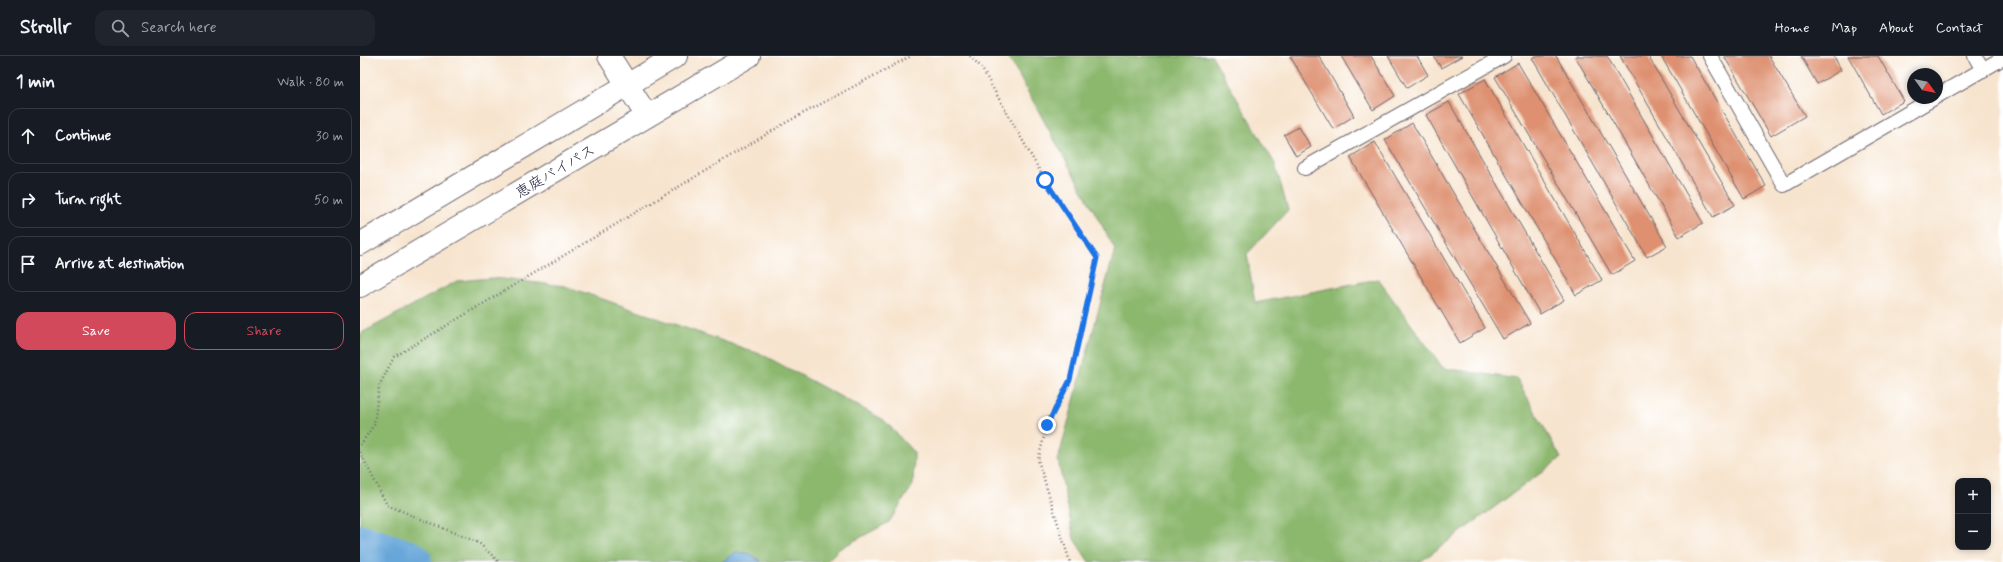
<!DOCTYPE html>
<meta charset="utf-8">
<style>
:root{--surface:#171b24;--page:#20242c;--text:#f1f3f6;--muted:#9ea1a6;--line:#363941;--accent:#d1495b}
body{margin:0;font-family:Mynerve,"Klee One",sans-serif;background:var(--page);color:var(--text)}
.controls{position:absolute;right:12px;bottom:12px;display:grid;overflow:hidden;border-radius:8px;box-shadow:0 2px 6px #0003}
.controls button{width:36px;height:36px;display:grid;place-items:center;padding:0;border:0;border-bottom:1px solid var(--line);background:var(--surface);color:var(--text);font:20px sans-serif}
.compass{position:absolute;left:1547px;top:12px;width:36px;height:36px;border-radius:50%;background:var(--surface);box-shadow:0 2px 6px #0003;rotate:123deg}
.stop{position:absolute;width:12px;height:12px;margin:-9px;border:3px solid #1a73e8;border-radius:50%;background:#fff}
.stop.end{background:#1a73e8;border-color:#fff;box-shadow:0 1px 4px #0008}
.list{margin:0;padding:0;list-style:none}
h2{display:flex;justify-content:space-between;align-items:center;height:52px;margin:0;padding:0 16px;font-size:17px}
h2 small{font-size:13px;font-weight:400;color:var(--muted)}
.list li{display:grid;grid-template-columns:26px 1fr auto;gap:12px;align-items:center;box-sizing:border-box;height:56px;margin:0 8px 8px;padding:0 8px;border:1px solid var(--line);border-radius:12px}
.list b{display:block;font-size:15px;white-space:nowrap}
.list em{font-size:13px;font-style:normal;color:var(--muted)}
.actions{display:flex;gap:8px;padding:12px 16px}
.actions a{flex:1;padding:9px 0;border:1px solid var(--accent);border-radius:12px;text-align:center;font-size:14px;color:var(--accent)}
.actions .main{background:var(--accent);color:#fff}
.icon{flex:none;width:22px;height:22px;fill:none;stroke:currentColor;stroke-width:2;stroke-linecap:round;stroke-linejoin:round}
.map{position:relative;flex:none;width:1643px;height:506px;overflow:hidden}
header{display:flex;align-items:center;gap:24px;box-sizing:border-box;height:56px;padding:0 20px;background:var(--surface);border-bottom:1px solid var(--line)}
header strong{font-size:19px}
nav{display:flex;gap:22px;margin-inline-start:auto;font-size:14px}
.search{width:280px;height:36px;background:var(--page);display:flex;align-items:center;gap:10px;box-sizing:border-box;padding:0 14px;border-radius:12px;color:var(--muted);font-size:15px}
main{display:flex}
aside{flex:1;background:var(--surface)}
.map>svg:first-child{display:block}
</style>
<header>
<strong>Strollr</strong>
<div class="search"><svg class="icon" aria-label="search" viewBox="0 0 24 24"><circle cx="10" cy="10" r="6"/><path d="M15 15l6 6"/></svg>Search here</div>
<nav><a>Home</a><a>Map</a><a>About</a><a>Contact</a></nav>
</header>
<main>
<aside>
<h2>1 min<small>Walk · 80 m</small></h2>
<ul class="list">
<li><svg class="icon" aria-label="ahead" viewBox="0 0 24 24"><path d="M12 20V5M6 11l6-6 6 6"/></svg><div><b>Continue</b></div><em>30 m</em></li>
<li><svg class="icon" aria-label="right" viewBox="0 0 24 24"><path d="M7 20v-9h11M14 6l5 5-5 5"/></svg><div><b>Turn right</b></div><em>50 m</em></li>
<li><svg class="icon" aria-label="arrive" viewBox="0 0 24 24"><path d="M6 21V4h12l-3 4 3 4H6"/></svg><div><b>Arrive at destination</b></div></li>
</ul>
<div class="actions"><a class="main">Save</a><a>Share</a></div>
</aside>
<div class="map">
<svg width="1643" height="506" viewBox="0 0 1643 506">
<rect width="100%" height="100%" fill="#fff"/>
<filter id="ink" filterUnits="userSpaceOnUse"><feTurbulence type="fractalNoise" baseFrequency=".025" numOctaves="2"/><feDisplacementMap in="SourceGraphic" scale="8" xChannelSelector="R" yChannelSelector="G"/><feConvolveMatrix kernelMatrix="1 2 1 2 8 2 1 2 1" color-interpolation-filters="sRGB"/></filter>
<filter id="wash" filterUnits="userSpaceOnUse"><feTurbulence type="fractalNoise" baseFrequency=".012" numOctaves="4" result="noise"/><feDisplacementMap in="SourceGraphic" scale="16" xChannelSelector="R" yChannelSelector="G"/><feGaussianBlur stdDeviation="0.9" result="paint"/><feColorMatrix in="noise" values="0 0 0 0 0 0 0 0 0 0 0 0 0 0 0 0 0 1.4 0 .05"/><feComposite in="paint" operator="in"/></filter>
<g filter="url(#wash)">
<rect width="100%" height="100%" fill="#f7e4ce"/>
<g fill="#8cb86e" stroke="#576d54">
<polygon points="648,0 852,0 915,108 928,154 887,198 895,247 1018,223 1083,312 1157,323 1201,402 1060,506 729,506 714,483 698,404 755,193"/>
<polygon points="132,222 205,230 403,299 524,364 554,397 553,429 529,466 479,493 466,506 0,506 0,278 97,225"/>
</g>
<polygon fill="#66a6d9" stroke="#44648a" points="376,496 391,498 401,506 362,506"/>
<g fill="none" stroke-linecap="round" stroke-linejoin="round">
<polyline stroke="#66a6d9" stroke-width="42" points="0,489 51,506"/>
</g>
<g id="blocks">
<g fill="#de9070">
<polygon points="930,0 959,0 994,60 973,73"/>
<polygon points="981,0 1011,0 1035,40 1013,54"/>
<polygon points="1028,0 1057,0 1068,19 1047,32"/>
<polygon points="1074,0 1102,0 1081,12"/>
<polygon points="1176,0 1196,0 1307,190 1287,201 1172,2"/>
<polygon points="1215,0 1247,0 1343,167 1319,181"/>
<polygon points="1260,0 1288,0 1375,149 1353,161"/>
<polygon points="1301,0 1330,0 1406,130 1384,143"/>
<polygon points="1364,0 1409,0 1445,60 1411,80"/>
<polygon points="1441,0 1474,0 1481,14 1457,28"/>
<polygon points="1488,0 1518,0 1544,45 1521,58"/>
<polygon points="1158,7 1275,205 1252,219 1135,21"/>
<polygon points="1125,23 1242,224 1216,239 1099,38"/>
<polygon points="1089,46 1204,244 1180,258 1066,59"/>
<polygon points="1052,67 1170,267 1143,283 1025,84"/>
<polygon points="939,71 951,91 936,100 924,79"/>
<polygon points="1015,86 1125,272 1100,287 990,101"/>
</g>
</g>
</g>
<g filter="url(#ink)">
<use href="#blocks" fill-opacity="0" stroke="#6d666e" stroke-width="1"/>
<g fill="none" stroke-linecap="round" stroke-linejoin="round">
<defs>
<g id="service">
<polyline points="1350,0 1424,129 1574,42"/>
<polyline points="1615,0 1623,14"/>
<polyline points="1577,40 1643,2"/>
<polyline points="945,112 1144,0"/>
</g>
<polyline id="minor" points="249,0 287,60"/>
<g id="trunk">
<polyline points="0,188 316,0"/>
<polyline points="0,230 389,0"/>
</g>
</defs>
<use href="#service" stroke="#6d666e" stroke-width="16"/>
<use href="#minor" stroke="#6d666e" stroke-width="24"/>
<use href="#trunk" stroke="#6d666e" stroke-width="24"/>
<g stroke="#6d666e" stroke-width="2.5" stroke-dasharray="1 3" stroke-linecap="butt">
<polyline points="610,0 621,11 685,124 737,202 710,324 687,369 678,404 710,506"/>
<polyline points="0,389 14,369 19,330 34,301 427,66 551,0"/>
<polyline points="0,396 27,449 119,487 139,506"/>
</g>
<use href="#service" stroke="#fff" stroke-width="14"/>
<use href="#minor" stroke="#fff" stroke-width="22"/>
<use href="#trunk" stroke="#fff" stroke-width="22"/>
</g>
</g>
<g fill="none" stroke-linecap="round" stroke-linejoin="round" filter="url(#ink)">
<polyline stroke="#1a73e8" stroke-width="5" points="685,124 737,202 710,324 687,369"/>
</g>
<g text-anchor="middle" stroke-width="3" stroke-linejoin="round" paint-order="stroke">
<g font-size="15" fill="#22223b" stroke="#fff">
<text transform="translate(195 115) rotate(-31)" y="5">恵庭バイパス</text>
</g>
</g>
</svg>
<div class="controls">
<button>+</button>
<button>−</button>
</div>
<svg class="compass" viewBox="-18 -18 36 36"><path d="M0-13l5 13h-10z" fill="#e53935"/><path d="M0 13l5-13h-10z" fill="#9ea1a6"/></svg>
<div class="stop" style="left:685px;top:124px"></div>
<div class="stop end" style="left:687px;top:369px"></div>
</div>
</main>
